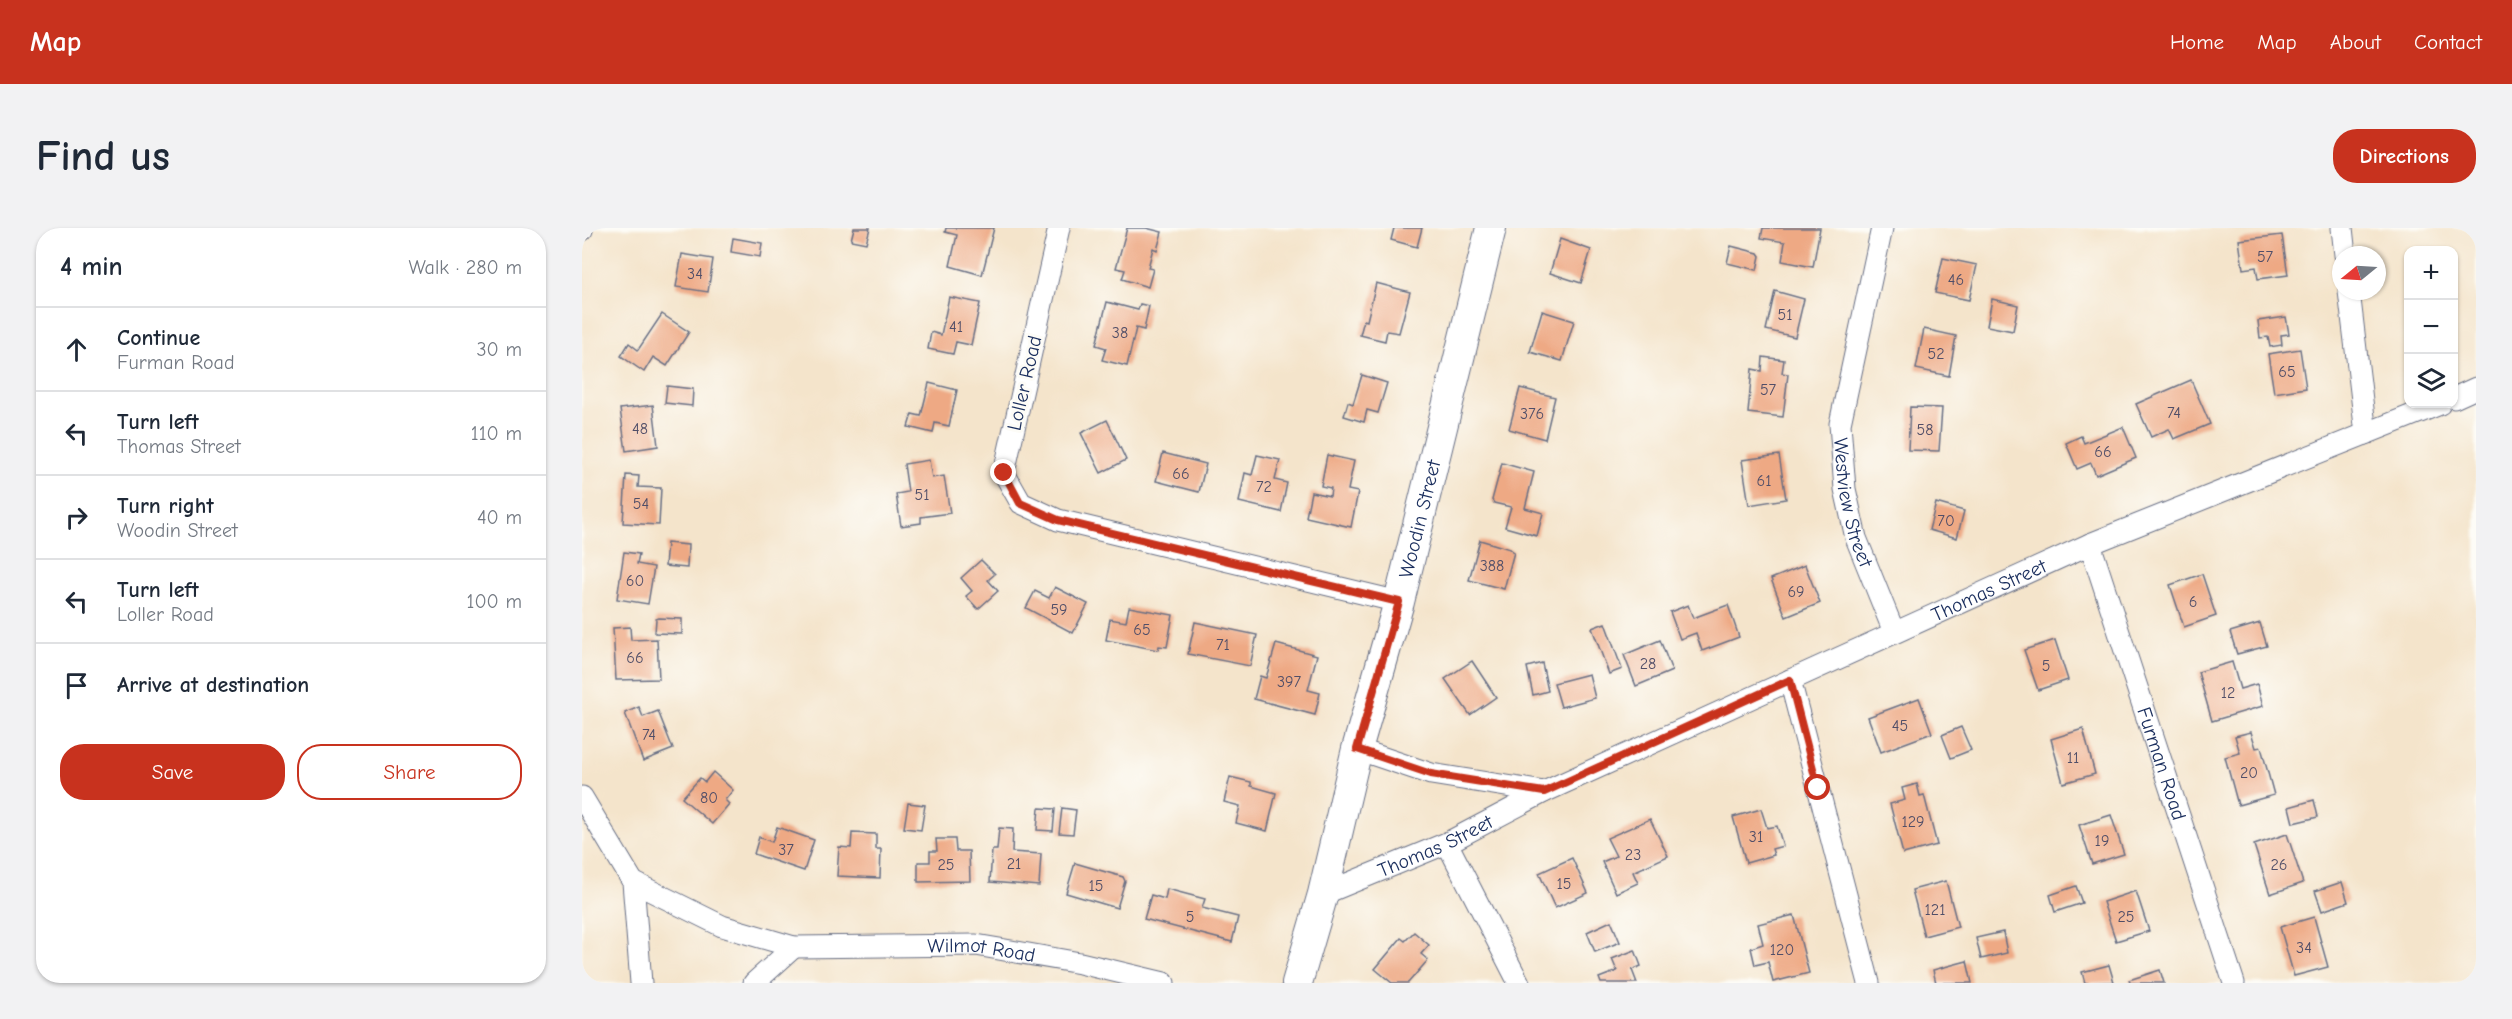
<!DOCTYPE html>
<meta charset="utf-8">
<style>
:root{--surface:#fff;--page:#f2f2f3;--text:#1f2937;--muted:#747a83;--line:#e0e1e3;--accent:#c8321e}
body{margin:0;font-family:"Comic Neue",sans-serif;background:var(--page);color:var(--text)}
.controls{position:absolute;right:18px;top:18px;display:grid;overflow:hidden;border-radius:12px;box-shadow:0 2px 4px #0004}
.controls button{width:54px;height:54px;display:grid;place-items:center;padding:0;border:0;border-bottom:2px solid var(--line);background:var(--surface);color:var(--text);font:30px sans-serif}
.compass{position:absolute;left:1750px;top:18px;width:54px;height:54px;border-radius:50%;background:var(--surface);box-shadow:0 2px 4px #0004;rotate:252deg}
.stop{position:absolute;width:18px;height:18px;margin:-14px;border:4px solid #c8321e;border-radius:50%;background:#fff}
.stop.end{background:#c8321e;border-color:#fff;box-shadow:0 2px 6px #0008}
.list{margin:0;padding:0;list-style:none}
h2{display:flex;justify-content:space-between;align-items:center;height:78px;margin:0;padding:0 24px;font-size:26px}
h2 small{font-size:20px;font-weight:400;color:var(--muted)}
.list li{display:grid;grid-template-columns:39px 1fr auto;gap:18px;align-items:center;box-sizing:border-box;height:84px;padding:0 24px;border-top:2px solid var(--line)}
.list b{display:block;font-size:22px;white-space:nowrap}
.list p{margin:0;font-size:20px;white-space:nowrap;color:var(--muted)}
.list em{font-size:20px;font-style:normal;color:var(--muted)}
.actions{display:flex;gap:12px;padding:18px 24px}
.actions a{flex:1;padding:14px 0;border:2px solid var(--accent);border-radius:24px;text-align:center;font-size:21px;color:var(--accent)}
.actions .main{background:var(--accent);color:#fff}
.icon{flex:none;width:33px;height:33px;fill:none;stroke:currentColor;stroke-width:2;stroke-linecap:round;stroke-linejoin:round}
.map{position:relative;flex:none;width:1894px;height:755px;overflow:hidden;border-radius:24px}
header{display:flex;align-items:center;gap:36px;box-sizing:border-box;height:84px;padding:0 30px;background:var(--accent);color:#fff}
header strong{font-size:28px}
nav{display:flex;gap:33px;margin-inline-start:auto;font-size:21px}
.intro{display:flex;align-items:center;justify-content:space-between;box-sizing:border-box;height:144px;padding:0 36px}
h1{margin:0;font-size:42px}
.button{padding:15px 27px;border-radius:24px;background:var(--accent);color:#fff;font-size:21px;font-weight:700}
main{display:flex;gap:36px;padding:0 36px}
aside{flex:1;background:var(--surface);border-radius:24px;box-shadow:0 2px 4px #0004}
.map>svg:first-child{display:block}
</style>
<header>
<strong>Map</strong>
<nav><a>Home</a><a>Map</a><a>About</a><a>Contact</a></nav>
</header>
<div class="intro"><h1>Find us</h1><a class="button">Directions</a></div>
<main>
<aside>
<h2>4 min<small>Walk · 280 m</small></h2>
<ul class="list">
<li><svg class="icon" aria-label="ahead" viewBox="0 0 24 24"><path d="M12 20V5M6 11l6-6 6 6"/></svg><div><b>Continue</b><p>Furman Road</p></div><em>30 m</em></li>
<li><svg class="icon" aria-label="left" viewBox="0 0 24 24"><path d="M17 20v-9H6M10 6l-5 5 5 5"/></svg><div><b>Turn left</b><p>Thomas Street</p></div><em>110 m</em></li>
<li><svg class="icon" aria-label="right" viewBox="0 0 24 24"><path d="M7 20v-9h11M14 6l5 5-5 5"/></svg><div><b>Turn right</b><p>Woodin Street</p></div><em>40 m</em></li>
<li><svg class="icon" aria-label="left" viewBox="0 0 24 24"><path d="M17 20v-9H6M10 6l-5 5 5 5"/></svg><div><b>Turn left</b><p>Loller Road</p></div><em>100 m</em></li>
<li><svg class="icon" aria-label="arrive" viewBox="0 0 24 24"><path d="M6 21V4h12l-3 4 3 4H6"/></svg><div><b>Arrive at destination</b></div></li>
</ul>
<div class="actions"><a class="main">Save</a><a>Share</a></div>
</aside>
<div class="map">
<svg width="1894" height="755" viewBox="0 0 1894 755">
<rect width="100%" height="100%" fill="#fdfcf7"/>
<filter id="ink" filterUnits="userSpaceOnUse"><feTurbulence type="fractalNoise" baseFrequency=".0167" numOctaves="2"/><feDisplacementMap in="SourceGraphic" scale="12" xChannelSelector="R" yChannelSelector="G"/><feConvolveMatrix kernelMatrix="1 2 1 2 8 2 1 2 1" color-interpolation-filters="sRGB"/></filter>
<filter id="wash" filterUnits="userSpaceOnUse"><feTurbulence type="fractalNoise" baseFrequency=".008" numOctaves="4" result="noise"/><feDisplacementMap in="SourceGraphic" scale="24" xChannelSelector="R" yChannelSelector="G"/><feGaussianBlur stdDeviation="1.35" result="paint"/><feColorMatrix in="noise" values="0 0 0 0 0 0 0 0 0 0 0 0 0 0 0 0 0 1.4 0 .05"/><feComposite in="paint" operator="in"/></filter>
<g filter="url(#wash)">
<rect width="100%" height="100%" fill="#f4e4cb"/>
<g id="blocks">
<g fill="#eea984">
<polygon points="272,0 288,0 284,15 269,12"/>
<polygon points="364,0 412,0 400,47 368,38 375,7 363,4"/>
<polygon points="545,0 564,0 580,4 575,22 571,20 566,40 571,41 566,59 540,51 543,42 534,40"/>
<polygon points="812,0 840,0 835,19 809,12"/>
<polygon points="1181,0 1238,0 1231,39 1200,33 1203,14 1179,10"/>
<polygon points="1700,7 1706,47 1676,51 1674,39 1661,41 1657,12"/>
<polygon points="151,10 180,15 178,29 149,24"/>
<polygon points="978,11 1009,22 999,55 968,45"/>
<polygon points="1149,18 1176,25 1178,28 1175,42 1145,35"/>
<polygon points="100,26 131,31 126,64 94,59"/>
<polygon points="1361,30 1395,37 1387,72 1353,65"/>
<polygon points="794,55 828,64 817,105 805,103 803,113 778,107 782,92 785,93"/>
<polygon points="1193,63 1222,71 1213,109 1184,102"/>
<polygon points="367,69 398,75 389,117 374,114 371,126 346,121 349,104 359,107"/>
<polygon points="1410,71 1436,77 1431,103 1405,98"/>
<polygon points="525,74 556,82 558,76 567,78 562,102 554,100 545,138 520,132 524,120 514,117"/>
<polygon points="960,83 992,93 980,133 948,124"/>
<polygon points="80,86 107,104 85,138 71,129 62,144 39,128 47,115 56,122"/>
<polygon points="1704,89 1707,106 1699,107 1700,117 1688,119 1686,109 1678,110 1676,93"/>
<polygon points="1342,101 1374,108 1367,148 1334,141"/>
<polygon points="1718,121 1724,160 1692,165 1686,126"/>
<polygon points="1181,129 1202,132 1200,145 1206,146 1201,189 1166,185 1170,141 1180,143"/>
<polygon points="780,147 805,155 796,185 785,182 782,194 762,188 766,174 771,176"/>
<polygon points="1609,152 1628,196 1592,211 1587,201 1569,209 1554,176"/>
<polygon points="347,155 375,162 367,198 353,195 351,205 326,199 330,186 339,188"/>
<polygon points="85,158 111,161 110,178 83,175"/>
<polygon points="938,160 973,169 963,211 927,201"/>
<polygon points="71,177 76,218 44,223 38,181"/>
<polygon points="1328,179 1360,180 1357,223 1326,222"/>
<polygon points="525,192 544,232 519,245 499,205"/>
<polygon points="1541,199 1554,230 1514,247 1509,235 1495,241 1484,215 1499,208 1502,215"/>
<polygon points="581,225 624,236 617,264 574,253"/>
<polygon points="675,227 698,232 693,252 705,255 699,284 657,274 663,245 670,247"/>
<polygon points="745,227 772,233 766,262 776,264 769,299 724,289 729,264 748,268 749,260 739,258"/>
<polygon points="1197,227 1204,271 1167,277 1160,232"/>
<polygon points="347,232 350,250 362,248 368,285 339,289 339,295 319,298 314,266 326,264 322,236"/>
<polygon points="920,235 952,244 943,280 961,285 955,308 923,299 929,279 912,275 910,272"/>
<polygon points="44,247 57,248 56,259 79,260 77,297 41,295"/>
<polygon points="1354,275 1382,283 1375,310 1347,302"/>
<polygon points="898,312 928,321 932,324 922,361 887,352"/>
<polygon points="85,315 106,317 105,340 83,338"/>
<polygon points="42,324 57,326 55,336 72,339 66,376 35,371"/>
<polygon points="399,332 413,346 406,352 416,363 396,381 384,368 390,363 379,350"/>
<polygon points="1223,337 1238,375 1204,389 1189,351"/>
<polygon points="1620,346 1634,388 1602,399 1588,357"/>
<polygon points="473,359 506,376 491,405 444,380 453,363 467,370"/>
<polygon points="1106,377 1111,390 1146,377 1157,409 1120,423 1114,405 1098,411 1088,384"/>
<polygon points="547,379 591,387 585,419 577,418 576,422 524,412 528,391 544,394"/>
<polygon points="77,390 100,391 100,406 73,405 74,391"/>
<polygon points="613,394 675,407 668,438 606,426"/>
<polygon points="1023,395 1040,441 1027,446 1010,400"/>
<polygon points="1678,395 1685,418 1655,426 1648,404"/>
<polygon points="48,399 49,412 75,411 77,451 34,452 31,400"/>
<polygon points="1078,412 1090,443 1054,458 1042,427"/>
<polygon points="1473,412 1486,452 1456,462 1442,422"/>
<polygon points="694,416 735,427 726,462 738,465 733,487 672,471 678,448 684,450"/>
<polygon points="890,433 914,469 888,487 863,451"/>
<polygon points="1650,434 1658,461 1675,456 1681,478 1630,493 1616,444"/>
<polygon points="960,435 966,463 951,467 945,439"/>
<polygon points="1007,446 1013,470 979,479 972,455"/>
<polygon points="1337,470 1350,505 1299,524 1286,489"/>
<polygon points="57,479 61,489 76,483 91,521 61,533 43,485"/>
<polygon points="1379,499 1389,522 1369,530 1360,507"/>
<polygon points="1501,501 1513,546 1481,555 1469,511"/>
<polygon points="1669,504 1674,520 1679,519 1692,567 1656,577 1643,529 1658,525 1653,508"/>
<polygon points="131,544 151,562 143,572 147,576 130,596 100,570 118,550 123,554"/>
<polygon points="648,549 669,554 669,558 694,565 685,603 654,595 658,578 642,574"/>
<polygon points="1335,556 1338,568 1342,567 1355,617 1321,626 1308,576 1323,572 1320,560"/>
<polygon points="1732,572 1736,589 1711,595 1707,579"/>
<polygon points="326,575 343,577 339,602 322,600"/>
<polygon points="457,580 473,581 471,603 455,602"/>
<polygon points="480,580 494,582 491,606 477,605"/>
<polygon points="1179,581 1185,600 1195,598 1201,618 1190,621 1192,627 1164,635 1151,589"/>
<polygon points="1529,587 1542,626 1510,636 1497,597"/>
<polygon points="1068,591 1086,628 1051,644 1056,655 1034,665 1020,634 1034,628 1025,610"/>
<polygon points="195,599 232,612 222,643 172,626 177,609 190,614"/>
<polygon points="417,600 431,601 430,624 459,626 457,658 408,654 410,622 415,622"/>
<polygon points="270,605 294,606 294,621 299,621 298,650 255,648 257,619 269,620"/>
<polygon points="1705,606 1721,655 1688,666 1672,617"/>
<polygon points="354,611 373,611 374,623 387,623 388,653 336,654 336,634 348,634 348,623 355,623"/>
<polygon points="990,630 1006,665 973,680 957,645"/>
<polygon points="493,635 541,649 543,653 535,680 484,665"/>
<polygon points="1364,653 1376,699 1342,708 1330,662"/>
<polygon points="1760,654 1766,674 1740,683 1733,663"/>
<polygon points="1494,658 1500,675 1473,684 1468,667"/>
<polygon points="585,661 623,671 620,680 656,689 650,714 562,691 569,667 583,671"/>
<polygon points="1554,663 1567,703 1534,713 1521,674"/>
<polygon points="1212,687 1227,745 1191,754 1186,734 1173,737 1169,720 1181,716 1176,696"/>
<polygon points="1732,689 1746,739 1712,748 1698,699"/>
<polygon points="1029,693 1038,714 1013,724 1005,704"/>
<polygon points="832,704 847,717 839,726 846,732 826,755 810,755 793,741 819,710 823,713"/>
<polygon points="1421,704 1425,725 1399,731 1394,710"/>
<polygon points="1053,722 1059,738 1050,742 1055,755 1019,755 1017,750 1035,743 1030,731"/>
<polygon points="1385,733 1390,755 1354,755 1351,742"/>
<polygon points="1527,737 1532,754 1503,755 1500,744"/>
<polygon points="1578,742 1582,755 1548,755 1547,752"/>
</g>
</g>
</g>
<g filter="url(#ink)">
<use href="#blocks" fill-opacity="0" stroke="#676e84" stroke-width="1.5"/>
<g fill="none" stroke-linecap="round" stroke-linejoin="round">
<defs>
<g id="street">
<polyline points="477,0 422,245 439,275 476,292 817,374"/>
<path id="s1" d="M1300,0L1258,196L1263,261L1274,310L1312,404"/>
<polyline points="1760,0 1763,27"/>
<polyline points="0,2 0,0"/>
<polyline points="1767,63 1784,206"/>
<polyline points="1872,170 1894,160"/>
<path id="s2" d="M1508,316L1652,755"/>
<polyline points="1208,452 1287,755"/>
<polyline points="775,521 849,546 962,564"/>
<polyline points="0,569 51,654 59,755"/>
<polyline points="865,615 937,755"/>
<path id="s3" d="M51,654L140,698L212,719L394,717L498,735L582,755"/>
<path id="s4" d="M741,666L865,615L962,564L1508,316L1858,176"/>
<polyline points="172,755 212,719"/>
</g>
<g id="secondary">
<path id="s5" d="M715,755L741,666L775,521L817,374L909,0"/>
</g>
</defs>
<use href="#street" stroke="#676e84" stroke-width="23"/>
<use href="#secondary" stroke="#676e84" stroke-width="32"/>
<use href="#street" stroke="#fff" stroke-width="21"/>
<use href="#secondary" stroke="#fff" stroke-width="30"/>
</g>
</g>
<g fill="none" stroke-linecap="round" stroke-linejoin="round" filter="url(#ink)">
<polyline stroke="#c8321e" stroke-width="8" points="422,245 438,275 476,292 817,374 775,521 849,546 962,564 1208,452 1236,560"/>
</g>
<g text-anchor="middle" stroke-width="6" stroke-linejoin="round" paint-order="stroke">
<g font-size="16" fill="#504e68">
<text x="1683" y="34">57</text>
<text x="113" y="51">34</text>
<text x="1374" y="57">46</text>
<text x="1203" y="92">51</text>
<text x="374" y="104">41</text>
<text x="538" y="110">38</text>
<text x="1354" y="131">52</text>
<text x="1705" y="149">65</text>
<text x="1186" y="167">57</text>
<text x="1592" y="190">74</text>
<text x="950" y="191">376</text>
<text x="58" y="206">48</text>
<text x="1343" y="207">58</text>
<text x="1521" y="229">66</text>
<text x="599" y="251">66</text>
<text x="1182" y="258">61</text>
<text x="682" y="264">72</text>
<text x="340" y="272">51</text>
<text x="59" y="281">54</text>
<text x="1364" y="298">70</text>
<text x="910" y="343">388</text>
<text x="53" y="358">60</text>
<text x="1214" y="369">69</text>
<text x="1611" y="379">6</text>
<text x="477" y="387">59</text>
<text x="560" y="407">65</text>
<text x="641" y="422">71</text>
<text x="53" y="435">66</text>
<text x="1066" y="441">28</text>
<text x="1464" y="443">5</text>
<text x="707" y="459">397</text>
<text x="1646" y="470">12</text>
<text x="1318" y="503">45</text>
<text x="67" y="512">74</text>
<text x="1491" y="535">11</text>
<text x="1667" y="550">20</text>
<text x="127" y="575">80</text>
<text x="1331" y="599">129</text>
<text x="1174" y="614">31</text>
<text x="1520" y="618">19</text>
<text x="204" y="627">37</text>
<text x="1051" y="632">23</text>
<text x="432" y="641">21</text>
<text x="364" y="642">25</text>
<text x="1697" y="642">26</text>
<text x="982" y="661">15</text>
<text x="514" y="663">15</text>
<text x="1353" y="687">121</text>
<text x="608" y="694">5</text>
<text x="1544" y="694">25</text>
<text x="1722" y="725">34</text>
<text x="1200" y="727">120</text>
</g>
<g font-size="20" fill="#1b2f5e" stroke="#fdfcf7">
<text transform="translate(442 155) rotate(-77)" y="7">Loller Road</text>
<text dy="7" stroke="none"><textPath href="#s1" startOffset="280">Westview Street</textPath></text>
<text dy="7" stroke="none"><textPath href="#s5" startOffset="480">Woodin Street</textPath></text>
<text dy="7" stroke="none"><textPath href="#s4" startOffset="732">Thomas Street</textPath></text>
<text dy="7" stroke="none"><textPath href="#s2" startOffset="231">Furman Road</textPath></text>
<text dy="7" stroke="none"><textPath href="#s4" startOffset="122">Thomas Street</textPath></text>
<text dy="7" stroke="none"><textPath href="#s3" startOffset="362">Wilmot Road</textPath></text>
</g>
</g>
</svg>
<div class="controls">
<button>+</button>
<button>−</button>
<button><svg class="icon" aria-label="layers" viewBox="0 0 24 24"><path d="M12 4l9 5-9 5-9-5zM3 14l9 5 9-5"/></svg></button>
</div>
<svg class="compass" viewBox="-18 -18 36 36"><path d="M0-13l5 13h-10z" fill="#e53935"/><path d="M0 13l5-13h-10z" fill="#747a83"/></svg>
<div class="stop" style="left:1236px;top:560px"></div>
<div class="stop end" style="left:422px;top:245px"></div>
</div>
</main>
